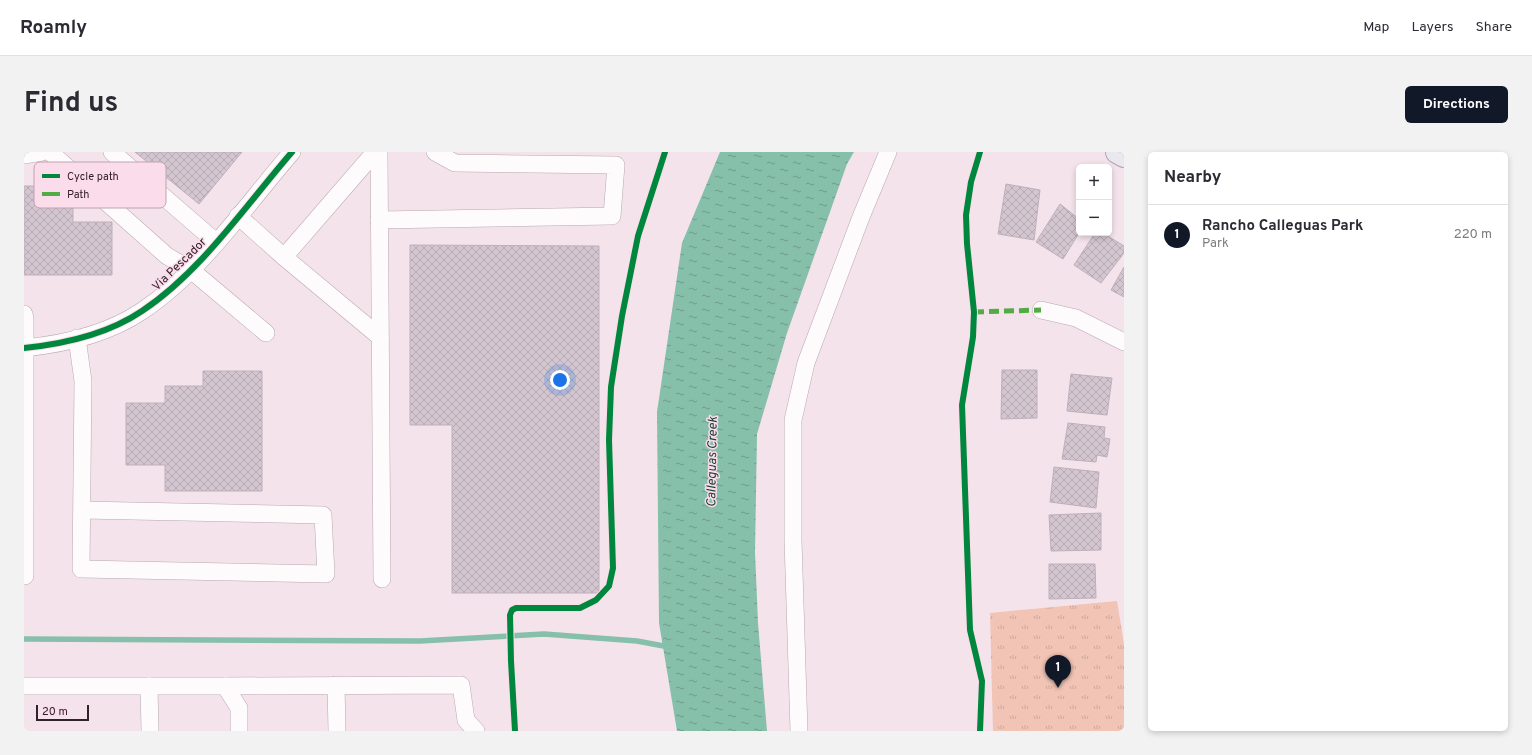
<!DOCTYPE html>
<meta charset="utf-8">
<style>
:root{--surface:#fff;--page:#f2f2f3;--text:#2b2b33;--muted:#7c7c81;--line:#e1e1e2;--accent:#111827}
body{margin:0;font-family:Overpass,sans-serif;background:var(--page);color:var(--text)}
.controls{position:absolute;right:12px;top:12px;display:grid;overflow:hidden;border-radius:6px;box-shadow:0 2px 6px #0003}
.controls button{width:36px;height:36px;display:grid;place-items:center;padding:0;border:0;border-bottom:1px solid var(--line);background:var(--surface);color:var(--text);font:20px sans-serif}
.scale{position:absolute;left:12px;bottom:10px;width:53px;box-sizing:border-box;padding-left:4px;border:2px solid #33212a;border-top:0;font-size:11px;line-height:14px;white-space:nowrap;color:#33212a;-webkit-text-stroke:3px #fbdceb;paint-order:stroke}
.you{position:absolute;left:536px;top:228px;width:14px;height:14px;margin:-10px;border:3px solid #fff;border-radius:50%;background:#1a73e8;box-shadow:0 0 0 6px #1a73e833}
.badge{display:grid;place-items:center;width:26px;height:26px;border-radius:50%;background:var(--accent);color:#fff;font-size:13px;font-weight:700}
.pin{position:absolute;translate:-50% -33px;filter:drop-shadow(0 1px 2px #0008)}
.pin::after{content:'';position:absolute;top:21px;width:14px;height:12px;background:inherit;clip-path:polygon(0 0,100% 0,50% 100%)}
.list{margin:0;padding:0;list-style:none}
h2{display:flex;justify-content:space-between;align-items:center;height:52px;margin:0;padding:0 16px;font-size:17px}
h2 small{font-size:13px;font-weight:400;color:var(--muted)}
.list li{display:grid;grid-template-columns:26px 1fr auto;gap:12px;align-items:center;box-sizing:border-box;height:60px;padding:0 16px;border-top:1px solid var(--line)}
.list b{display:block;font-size:15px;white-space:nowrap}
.list p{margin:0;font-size:13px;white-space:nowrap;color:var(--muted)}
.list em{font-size:13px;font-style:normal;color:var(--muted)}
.map{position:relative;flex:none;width:1100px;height:579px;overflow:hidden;border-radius:6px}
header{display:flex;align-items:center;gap:24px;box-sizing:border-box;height:56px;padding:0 20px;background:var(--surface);border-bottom:1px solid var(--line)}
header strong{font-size:19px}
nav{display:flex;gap:22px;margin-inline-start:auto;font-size:14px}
.intro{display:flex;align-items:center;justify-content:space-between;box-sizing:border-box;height:96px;padding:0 24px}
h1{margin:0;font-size:28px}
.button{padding:10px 18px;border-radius:6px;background:var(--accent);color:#fff;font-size:14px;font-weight:700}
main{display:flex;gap:24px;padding:0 24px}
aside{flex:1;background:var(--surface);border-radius:6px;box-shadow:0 2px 6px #0003}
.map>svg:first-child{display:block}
</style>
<header>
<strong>Roamly</strong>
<nav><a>Map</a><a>Layers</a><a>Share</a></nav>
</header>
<div class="intro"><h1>Find us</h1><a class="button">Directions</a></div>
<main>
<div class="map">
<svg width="1100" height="579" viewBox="0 0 1100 579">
<defs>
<pattern id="park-tufts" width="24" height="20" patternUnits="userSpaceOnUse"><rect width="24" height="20" fill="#f1c4b5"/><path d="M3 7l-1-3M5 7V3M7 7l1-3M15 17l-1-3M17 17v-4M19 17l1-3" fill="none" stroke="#cfa89c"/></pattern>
<pattern id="water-ripples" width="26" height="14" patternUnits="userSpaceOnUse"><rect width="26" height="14" fill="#86bfaa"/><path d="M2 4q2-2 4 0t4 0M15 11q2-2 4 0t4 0" fill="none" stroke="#6e9b8b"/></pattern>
<pattern id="building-cross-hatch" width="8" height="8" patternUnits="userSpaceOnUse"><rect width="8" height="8" fill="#d4c6d0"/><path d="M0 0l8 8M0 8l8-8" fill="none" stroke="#b6aab3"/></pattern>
</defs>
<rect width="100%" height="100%" fill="#f4e3eb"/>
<polygon fill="url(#park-tufts)" points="1093,449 1100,492 1100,579 969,579 966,461"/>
<polygon fill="url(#water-ripples)" points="696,0 830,0 823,12 763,181 733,282 731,400 734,471 743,579 653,579 635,471 633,260 658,91"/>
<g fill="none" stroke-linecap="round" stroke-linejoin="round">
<polyline stroke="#86bfaa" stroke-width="5.5" points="0,487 396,489 520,482 613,489 645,495"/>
</g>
<g fill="url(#building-cross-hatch)" stroke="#beb0ba">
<polygon points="111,0 218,0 175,52"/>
<polygon points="982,32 1016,38 1010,88 974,82"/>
<polygon points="0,34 49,34 49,70 88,70 88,123 0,123"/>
<polygon points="1036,52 1055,67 1055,81 1039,107 1012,90"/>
<polygon points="1071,81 1079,81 1100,94 1100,101 1077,131 1050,113"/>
<polygon points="386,93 575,94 575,441 428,441 428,273 386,273"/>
<polygon points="1100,115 1100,145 1087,138"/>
<polygon points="978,218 1013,218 1013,266 977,267"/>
<polygon points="179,219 238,219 238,339 141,339 141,313 102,313 102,251 141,251 141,234 179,234"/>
<polygon points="1047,222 1088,226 1083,263 1043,259"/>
<polygon points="1044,271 1081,275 1080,286 1086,287 1083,305 1073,303 1072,310 1038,307"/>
<polygon points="1030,315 1075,320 1072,356 1026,350"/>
<polygon points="1077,361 1077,398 1027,399 1025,363"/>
<polygon points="1025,412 1071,412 1072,446 1025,447"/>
</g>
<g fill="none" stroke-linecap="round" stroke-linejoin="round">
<defs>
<g id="minor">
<polyline points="26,0 143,104 167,118 242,181"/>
<polyline points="88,0 192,90"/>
<polyline points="355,0 358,427"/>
<polyline points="0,3 18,0"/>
<polyline points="214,64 260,105 351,0"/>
<polyline points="355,68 588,64 592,13 431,11 411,0"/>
<polyline points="260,105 356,185"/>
<polyline points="1017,158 1052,166 1100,190"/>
<polyline points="0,162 1,167 1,424 0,424"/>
<polyline points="53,186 59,229 57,417 302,422 299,363 58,358"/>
<path d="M0,196C40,192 84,182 118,159C177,120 222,53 268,0"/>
<polyline points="312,533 313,579"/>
<polyline points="0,534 201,534 215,556 215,579"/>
<polyline points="125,534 126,579"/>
<polyline points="201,534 437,533 442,568 452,579"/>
<polyline points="775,579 769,388 769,268 782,211 837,65 864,0"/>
</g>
<polyline id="major" points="1093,0 1100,4"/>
</defs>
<use href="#minor" stroke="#b8a8b0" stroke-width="18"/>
<use href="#major" stroke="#b0a6b6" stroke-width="24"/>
<use href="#minor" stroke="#fdfbfc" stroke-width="17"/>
<use href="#major" stroke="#ebe7ef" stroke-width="22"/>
<polyline stroke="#54aa44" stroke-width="5" stroke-dasharray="10 5" stroke-linecap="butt" points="950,160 1017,158"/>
<defs>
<g id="cycleway">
<polyline points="956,0 947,30 942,63 943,92 950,160 949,185 938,253 946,478 958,529 956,579"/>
<path d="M0,196C40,192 84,182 118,159C177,120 222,53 268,0"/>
<polyline points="491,579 487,509 486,463 488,458 492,456 556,456 572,448 585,434 589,416 585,288 587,235 598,164 614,84 641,0"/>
</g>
</defs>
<use href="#cycleway" stroke="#fbdceb" stroke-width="8"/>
<use href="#cycleway" stroke="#00873e" stroke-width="6"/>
</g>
<g text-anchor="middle" stroke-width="3" stroke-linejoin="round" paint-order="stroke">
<g font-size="12" fill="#33212a" stroke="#fbdceb">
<text transform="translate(155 112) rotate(-44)" y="4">Via Pescador</text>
</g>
<g font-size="13" font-style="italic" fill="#153d2e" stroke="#fbdceb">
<text transform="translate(687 310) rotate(-89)" y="5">Calleguas Creek</text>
</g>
</g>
<rect x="10" y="10" width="132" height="46" rx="6" fill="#fbdceb" stroke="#bfa4b1" stroke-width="1"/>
<rect x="18" y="22" width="18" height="4" fill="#00873e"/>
<rect x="18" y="40" width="18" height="4" fill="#54aa44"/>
<g font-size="11" fill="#33212a">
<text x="43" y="28">Cycle path</text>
<text x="43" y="46">Path</text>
</g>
</svg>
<div class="controls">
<button>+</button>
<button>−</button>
</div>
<div class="scale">20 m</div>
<div class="you"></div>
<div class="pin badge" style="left:1034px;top:536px">1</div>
</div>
<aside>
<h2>Nearby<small></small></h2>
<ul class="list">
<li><span class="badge">1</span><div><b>Rancho Calleguas Park</b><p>Park</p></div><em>220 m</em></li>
</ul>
</aside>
</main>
